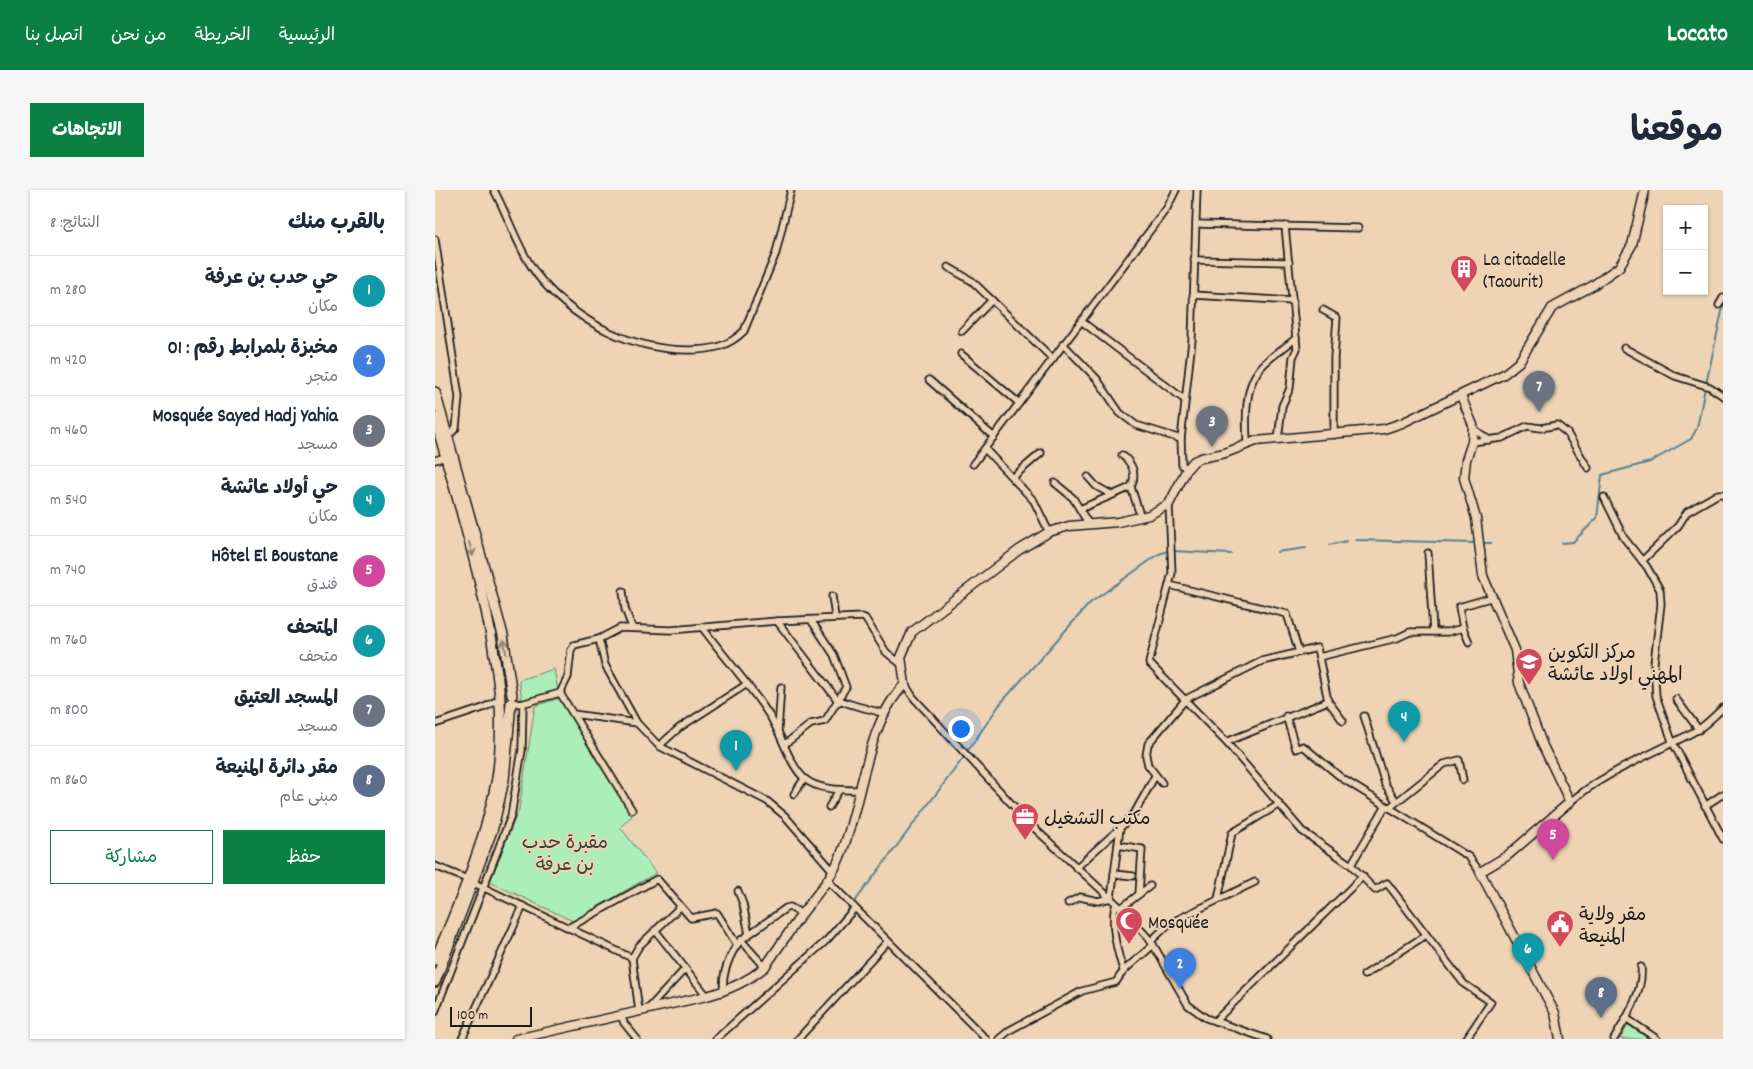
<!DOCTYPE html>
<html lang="ar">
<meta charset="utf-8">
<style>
:root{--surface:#fff;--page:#f6f6f7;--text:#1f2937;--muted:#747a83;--line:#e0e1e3;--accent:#0b8043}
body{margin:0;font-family:Dekko,"Playpen Sans Arabic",sans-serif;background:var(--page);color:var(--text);direction:rtl}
.controls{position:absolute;right:15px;top:15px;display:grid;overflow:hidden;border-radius:0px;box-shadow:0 1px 4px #0004}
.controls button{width:45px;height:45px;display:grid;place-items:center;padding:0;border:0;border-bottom:1px solid var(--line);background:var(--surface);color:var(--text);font:25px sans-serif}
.scale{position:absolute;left:15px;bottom:12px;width:82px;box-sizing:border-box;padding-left:5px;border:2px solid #1c1c1c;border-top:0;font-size:14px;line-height:18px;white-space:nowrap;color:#1c1c1c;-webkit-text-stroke:4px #eed3b5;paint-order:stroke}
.you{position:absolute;left:525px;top:538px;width:18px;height:18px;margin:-12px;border:4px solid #fff;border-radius:50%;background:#1a73e8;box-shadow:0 0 0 8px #1a73e833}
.badge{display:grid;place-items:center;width:32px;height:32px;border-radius:50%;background:var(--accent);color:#fff;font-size:16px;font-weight:700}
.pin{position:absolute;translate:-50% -41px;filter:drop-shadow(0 1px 2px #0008)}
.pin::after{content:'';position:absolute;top:26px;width:18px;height:15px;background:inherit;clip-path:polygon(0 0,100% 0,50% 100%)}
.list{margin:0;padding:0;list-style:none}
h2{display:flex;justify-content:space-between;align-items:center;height:65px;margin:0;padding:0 20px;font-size:21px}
h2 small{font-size:16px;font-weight:400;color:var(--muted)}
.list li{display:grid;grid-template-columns:32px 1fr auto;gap:15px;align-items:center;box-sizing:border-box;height:70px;padding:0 20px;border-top:1px solid var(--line)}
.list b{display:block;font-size:19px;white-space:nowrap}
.list p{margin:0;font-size:16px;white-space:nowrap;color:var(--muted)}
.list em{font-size:16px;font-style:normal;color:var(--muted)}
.actions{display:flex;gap:10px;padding:15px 20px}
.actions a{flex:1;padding:11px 0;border:1px solid var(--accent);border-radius:0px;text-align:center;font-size:18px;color:var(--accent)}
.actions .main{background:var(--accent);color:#fff}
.map{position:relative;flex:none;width:1288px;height:849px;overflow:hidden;direction:ltr;border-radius:0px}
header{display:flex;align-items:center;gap:30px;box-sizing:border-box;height:70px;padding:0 25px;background:var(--accent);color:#fff}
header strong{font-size:24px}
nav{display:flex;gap:28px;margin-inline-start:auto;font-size:18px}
.intro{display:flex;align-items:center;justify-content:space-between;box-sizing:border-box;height:120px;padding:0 30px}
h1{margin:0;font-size:35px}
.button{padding:12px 22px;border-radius:0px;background:var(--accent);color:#fff;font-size:18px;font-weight:700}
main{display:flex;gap:30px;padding:0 30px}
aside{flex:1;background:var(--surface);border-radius:0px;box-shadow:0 1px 4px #0004}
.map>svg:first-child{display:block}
</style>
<header>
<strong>Locato</strong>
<nav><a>الرئيسية</a><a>الخريطة</a><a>من نحن</a><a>اتصل بنا</a></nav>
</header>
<div class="intro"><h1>موقعنا</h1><a class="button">الاتجاهات</a></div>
<main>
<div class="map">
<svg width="1288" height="849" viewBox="0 0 1288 849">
<rect width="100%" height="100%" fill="#eed3b5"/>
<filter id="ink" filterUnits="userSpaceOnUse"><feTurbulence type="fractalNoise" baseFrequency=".02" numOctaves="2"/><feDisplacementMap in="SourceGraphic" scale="10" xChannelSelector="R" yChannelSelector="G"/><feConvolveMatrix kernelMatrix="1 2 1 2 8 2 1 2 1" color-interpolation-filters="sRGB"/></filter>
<g filter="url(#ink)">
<g fill="#abeeb9" stroke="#64856a">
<polygon points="119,479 123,501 87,511 84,490"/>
<polygon points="125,508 197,626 185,637 221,683 138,731 55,692 84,619 100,516"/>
<polygon points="1193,835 1214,849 1185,849"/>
</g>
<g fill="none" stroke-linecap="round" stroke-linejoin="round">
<g stroke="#578291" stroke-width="2">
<polyline points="1271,194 1288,117"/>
<polyline points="920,350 1042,353"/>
<polyline points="1047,353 1056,353"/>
<polyline points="1127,353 1138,352 1162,328 1167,285 1215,272 1256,249 1262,238 1270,198"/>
<polyline points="894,355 912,351"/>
<polyline points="737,361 796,364"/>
<polyline points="842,362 871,358"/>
<polyline points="532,562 565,514 655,413 724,364 733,361"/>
<polyline points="418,714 529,567"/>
<polyline points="391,747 415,718"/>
</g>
<defs>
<g id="minor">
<path d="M59,0C75,30 85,65 107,91C144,133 197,160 254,160C276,160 293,157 309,141L341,63L356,0"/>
<polyline points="761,34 923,38"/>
<polyline points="0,49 24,207 21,238 12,248"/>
<polyline points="759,70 854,72"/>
<polyline points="513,77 537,91 618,169"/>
<polyline points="758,105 858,111"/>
<polyline points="1284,115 1288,108"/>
<polyline points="888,120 902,128 899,168 899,245"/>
<polyline points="646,131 750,210"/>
<polyline points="527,141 557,110"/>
<polyline points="628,154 662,189 685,223 701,235 746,249"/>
<polyline points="1189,158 1240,186 1275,197 1288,206"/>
<polyline points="526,164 584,213"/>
<polyline points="494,190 559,247"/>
<polyline points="1038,238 1054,250"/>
<polyline points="843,250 847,216 855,198 858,167 862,159 850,36"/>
<polyline points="1037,252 1067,248 1092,236 1106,238 1122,235 1132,243 1153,278"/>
<path d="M812,253C811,231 809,200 823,181C832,168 850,158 861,148"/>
<polyline points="550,259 599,311 614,342"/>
<polyline points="0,270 11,267"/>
<polyline points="538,274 732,18 741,0"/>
<polyline points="752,279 747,275 746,249 757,150 762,0"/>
<polyline points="578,287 606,263"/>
<polyline points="653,287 661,296 677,305"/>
<polyline points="620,293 638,308 653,333"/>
<polyline points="696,297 706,328"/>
<polyline points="1169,307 1189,348 1212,377 1225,400 1226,414 1219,473 1221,506 1237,551 1288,649"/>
<polyline points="734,314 737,383 714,473 791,552 867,641 916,675 940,700 952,693 1029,794 1056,812 1031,849"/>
<path d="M645,319L696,297C702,284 698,274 687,265"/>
<polyline points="993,363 998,441"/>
<polyline points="1207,371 1243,336 1252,322 1283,304 1288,304"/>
<polyline points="734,395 852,424 864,462"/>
<polyline points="188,401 190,419 197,437"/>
<polyline points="397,406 400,427"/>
<polyline points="342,431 404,512"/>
<path d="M267,437C289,467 314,494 334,525C347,544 353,573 369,588C381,600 407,600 424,600"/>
<polyline points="164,449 170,475 202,533 224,556 332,611 350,626 398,681"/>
<polyline points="1034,452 1028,438 1024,417 1058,407"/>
<polyline points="884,467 962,448 975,442 1013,442 1028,438"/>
<polyline points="470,494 478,507 597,636 686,718 716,751 753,815 771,828 832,849"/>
<polyline points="125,503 197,620"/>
<polyline points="1241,509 1264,540"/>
<path d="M405,510C419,517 434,518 449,524"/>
<polyline points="77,512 86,514 125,503 133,487 136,460 139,455 164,449 185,438 236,440 342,431 427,427 430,428 451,462 466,474"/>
<polyline points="138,524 202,533"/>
<polyline points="851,526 861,559 868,556 908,589 1034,667 1045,682"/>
<polyline points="929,526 950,594 961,611"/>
<polyline points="0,534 48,518 65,509"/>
<polyline points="343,540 346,497"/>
<polyline points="791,552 893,511"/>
<polyline points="350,554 376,534 390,531 411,497 399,465 376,430"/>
<polyline points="224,556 244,538 312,494"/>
<polyline points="727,593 713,575 711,566 713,554 751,509 827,471 882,458 893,511 908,531"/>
<polyline points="359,604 369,589"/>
<path d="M1135,612C1173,580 1219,564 1262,540C1271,535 1280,525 1288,518"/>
<polyline points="1270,616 1288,604"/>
<polyline points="394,617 404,600"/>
<polyline points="954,618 1009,574 1024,570 1028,590"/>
<polyline points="683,655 707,659 704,704"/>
<polyline points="916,675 950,617"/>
<polyline points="0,676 32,689"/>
<polyline points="641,678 685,638"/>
<polyline points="679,684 698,686"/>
<polyline points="392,690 551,849"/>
<polyline points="39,693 197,768"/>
<polyline points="303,701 308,714 314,744"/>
<polyline points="783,709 797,643 843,615"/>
<polyline points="633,713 645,707 663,711 676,708 685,638 699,624 720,586"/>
<path d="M681,714C674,732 682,761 688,780"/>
<polyline points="686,718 715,696"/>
<polyline points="133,738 222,689 256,728 282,723 302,755"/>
<polyline points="220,740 272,806"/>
<polyline points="306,750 330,777"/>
<polyline points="716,751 735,733 820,692"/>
<polyline points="929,785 991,745"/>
<path d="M289,801C286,785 295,763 306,750L351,718L355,717L367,724"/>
<polyline points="213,819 250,779"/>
<polyline points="204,821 197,768 204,756 245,717"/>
<polyline points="0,822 76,626 87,560 88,514"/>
<polyline points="186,825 189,833 202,849"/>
<polyline points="1191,828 1222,849"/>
<polyline points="780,831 928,686"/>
<polyline points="27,849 88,716"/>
<polyline points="281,849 392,750 419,719"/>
<polyline points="363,849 453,751"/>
<path d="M564,849L575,840L647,801L681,792C690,776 705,768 718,755"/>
<path d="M1179,849C1191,829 1209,801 1206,777"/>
</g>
<g id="tertiary">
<polyline points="1026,206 1038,235 1037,252 1031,270 1029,288 1041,328 1048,386 1080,460 1084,493 1108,556 1135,612 1072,666 1045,682 1120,823 1125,849"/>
<path d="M81,849L272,806C294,800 313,791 330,777C343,758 356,739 369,721C382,704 397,687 405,667C427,616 430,534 470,494L466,467L477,442L584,360L614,342L634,336L683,332L714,325L734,314L752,279L759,271L766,268L790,263L821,251L949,239L967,233L1069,184L1084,172L1117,118L1157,96L1184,77L1197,55L1210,0"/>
</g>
<g id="secondary">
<polyline points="0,202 68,445 77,505"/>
<path d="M0,228C25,320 55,411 65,507"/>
<path d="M0,770C25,712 51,650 62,588C66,562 66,537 65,511"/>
<polyline points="0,792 58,638 69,590 76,513"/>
</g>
</defs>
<use href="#minor" stroke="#1c1c1c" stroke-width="9"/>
<use href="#tertiary" stroke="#1c1c1c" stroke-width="11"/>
<use href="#secondary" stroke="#1c1c1c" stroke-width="12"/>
<use href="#minor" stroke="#eed3b5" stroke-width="5.5"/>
<use href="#tertiary" stroke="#eed3b5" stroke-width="8"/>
<use href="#secondary" stroke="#eed3b5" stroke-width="9"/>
</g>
<defs><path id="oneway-shaft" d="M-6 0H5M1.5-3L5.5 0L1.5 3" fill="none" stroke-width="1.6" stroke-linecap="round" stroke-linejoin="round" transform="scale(1.25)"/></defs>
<g stroke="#908170">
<use href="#oneway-shaft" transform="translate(36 359) rotate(75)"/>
<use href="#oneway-shaft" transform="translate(70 457) rotate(-100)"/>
</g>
</g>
<defs>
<symbol id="building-pin" viewBox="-11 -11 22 30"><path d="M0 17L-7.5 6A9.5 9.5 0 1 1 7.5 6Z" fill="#d1495b" stroke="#eed3b5"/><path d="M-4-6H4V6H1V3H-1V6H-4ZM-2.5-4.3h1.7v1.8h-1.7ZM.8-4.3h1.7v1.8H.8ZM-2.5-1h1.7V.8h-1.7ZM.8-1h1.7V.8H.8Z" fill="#fff"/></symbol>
<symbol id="university-pin" viewBox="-11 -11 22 30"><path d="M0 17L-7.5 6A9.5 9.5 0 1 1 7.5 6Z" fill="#d1495b" stroke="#eed3b5"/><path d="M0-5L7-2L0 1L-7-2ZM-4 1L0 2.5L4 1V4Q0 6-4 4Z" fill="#fff"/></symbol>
<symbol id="office-pin" viewBox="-11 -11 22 30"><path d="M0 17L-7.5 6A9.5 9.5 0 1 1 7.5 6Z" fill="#d1495b" stroke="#eed3b5"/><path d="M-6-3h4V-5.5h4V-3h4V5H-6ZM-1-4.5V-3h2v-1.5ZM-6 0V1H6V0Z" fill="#fff"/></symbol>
<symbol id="mosque-pin" viewBox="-11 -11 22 30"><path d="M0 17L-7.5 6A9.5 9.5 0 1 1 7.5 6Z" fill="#d1495b" stroke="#eed3b5"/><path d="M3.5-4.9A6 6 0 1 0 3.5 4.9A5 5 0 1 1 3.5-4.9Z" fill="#fff"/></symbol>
<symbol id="civic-pin" viewBox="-11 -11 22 30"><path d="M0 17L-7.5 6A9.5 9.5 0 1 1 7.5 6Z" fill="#d1495b" stroke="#eed3b5"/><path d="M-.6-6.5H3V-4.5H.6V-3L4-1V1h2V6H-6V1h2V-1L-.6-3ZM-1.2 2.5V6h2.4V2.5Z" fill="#fff"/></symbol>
</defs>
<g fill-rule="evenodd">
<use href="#building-pin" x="1013" y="63" width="32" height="43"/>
<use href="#university-pin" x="1078" y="456" width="32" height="43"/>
<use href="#office-pin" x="574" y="611" width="32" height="43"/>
<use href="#mosque-pin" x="678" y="715" width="32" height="43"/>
<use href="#civic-pin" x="1109" y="718" width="32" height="43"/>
</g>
<g text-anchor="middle" stroke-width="4" stroke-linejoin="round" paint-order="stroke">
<g font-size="19" fill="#1c1c1c" stroke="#eed3b5" text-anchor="start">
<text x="1048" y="75">La citadelle<tspan x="1048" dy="22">(Taourit)</tspan></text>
<text x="1113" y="468">مركز التكوين<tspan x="1113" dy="22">المهني اولاد عائشة</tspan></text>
<text x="609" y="634">مكتب التشغيل</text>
<text x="1144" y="730">مقر ولاية<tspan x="1144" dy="22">المنيعة</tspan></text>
<text x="713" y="738">Mosquée</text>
</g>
<g font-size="19" fill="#39463b" stroke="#eed3b5">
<text x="130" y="658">مقبرة حدب<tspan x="130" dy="22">بن عرفة</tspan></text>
</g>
</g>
</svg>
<div class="controls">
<button>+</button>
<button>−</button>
</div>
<div class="scale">100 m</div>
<div class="you"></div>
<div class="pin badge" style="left:301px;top:581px;background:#0f9aa8">1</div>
<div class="pin badge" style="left:745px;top:799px;background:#3f7fe0">2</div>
<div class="pin badge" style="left:777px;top:257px;background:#6b7280">3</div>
<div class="pin badge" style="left:969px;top:552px;background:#0f9aa8">4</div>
<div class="pin badge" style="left:1118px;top:670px;background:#d1479c">5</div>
<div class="pin badge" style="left:1093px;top:784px;background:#0f9aa8">6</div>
<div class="pin badge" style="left:1104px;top:222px;background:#6b7280">7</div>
<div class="pin badge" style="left:1166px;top:828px;background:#5c6f8a">8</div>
</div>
<aside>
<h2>بالقرب منك<small>النتائج: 8</small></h2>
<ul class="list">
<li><span class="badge" style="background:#0f9aa8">1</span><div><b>حي حدب بن عرفة</b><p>مكان</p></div><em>280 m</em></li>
<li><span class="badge" style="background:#3f7fe0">2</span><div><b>مخبزة بلمرابط رقم : 01</b><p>متجر</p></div><em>420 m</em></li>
<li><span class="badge" style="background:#6b7280">3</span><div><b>Mosquée Sayed Hadj Yahia</b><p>مسجد</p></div><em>460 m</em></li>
<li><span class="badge" style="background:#0f9aa8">4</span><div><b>حي أولاد عائشة</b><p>مكان</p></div><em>540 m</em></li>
<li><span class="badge" style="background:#d1479c">5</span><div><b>Hôtel El Boustane</b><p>فندق</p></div><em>740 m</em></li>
<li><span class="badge" style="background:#0f9aa8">6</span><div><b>المتحف</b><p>متحف</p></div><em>760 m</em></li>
<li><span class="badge" style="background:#6b7280">7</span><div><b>المسجد العتيق</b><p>مسجد</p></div><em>800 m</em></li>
<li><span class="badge" style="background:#5c6f8a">8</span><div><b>مقر دائرة المنيعة</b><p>مبنى عام</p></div><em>860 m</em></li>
</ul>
<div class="actions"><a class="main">حفظ</a><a>مشاركة</a></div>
</aside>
</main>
